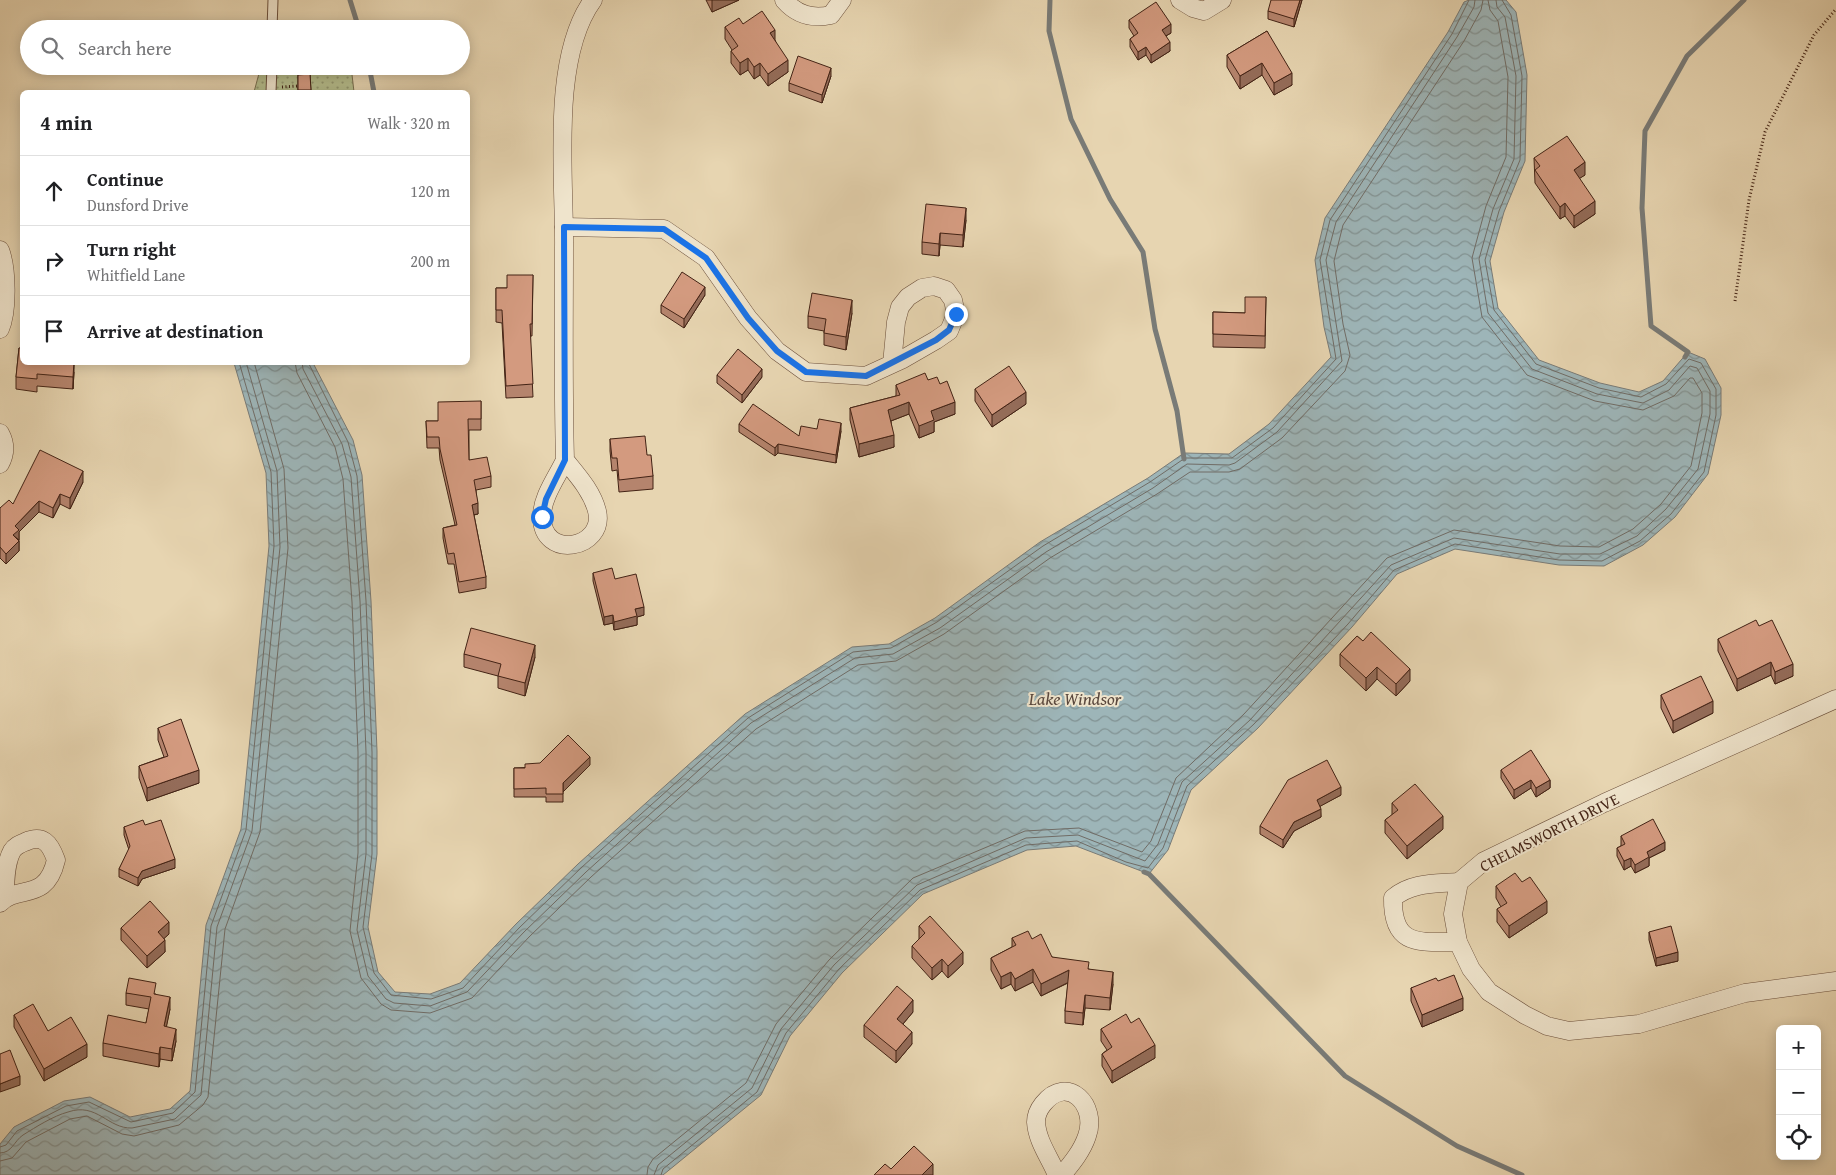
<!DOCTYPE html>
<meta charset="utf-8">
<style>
:root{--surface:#fff;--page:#f6f6f6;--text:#202124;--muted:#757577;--line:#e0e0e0}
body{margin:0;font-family:"Gentium Book Plus",serif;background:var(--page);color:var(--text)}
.controls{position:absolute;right:15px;bottom:15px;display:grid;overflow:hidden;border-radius:8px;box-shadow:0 2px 12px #0003}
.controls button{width:45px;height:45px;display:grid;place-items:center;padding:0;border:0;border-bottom:1px solid var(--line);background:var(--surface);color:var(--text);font:25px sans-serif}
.stop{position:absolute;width:15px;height:15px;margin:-11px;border:4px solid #1a73e8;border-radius:50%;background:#fff}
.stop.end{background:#1a73e8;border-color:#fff;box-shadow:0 1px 5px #0008}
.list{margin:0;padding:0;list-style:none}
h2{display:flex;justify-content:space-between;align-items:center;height:65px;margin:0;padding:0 20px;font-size:21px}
h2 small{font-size:16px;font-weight:400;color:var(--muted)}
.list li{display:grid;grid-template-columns:32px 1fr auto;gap:15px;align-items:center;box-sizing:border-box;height:70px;padding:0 20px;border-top:1px solid var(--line)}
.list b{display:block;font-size:19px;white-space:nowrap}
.list p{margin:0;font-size:16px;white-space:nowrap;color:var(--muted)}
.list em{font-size:16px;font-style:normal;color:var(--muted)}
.icon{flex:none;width:28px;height:28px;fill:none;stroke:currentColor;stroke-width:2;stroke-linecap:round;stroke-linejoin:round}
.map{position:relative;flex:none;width:1836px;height:1175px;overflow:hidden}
.search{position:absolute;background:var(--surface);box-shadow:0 2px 12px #0003;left:20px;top:20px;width:450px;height:55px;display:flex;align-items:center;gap:12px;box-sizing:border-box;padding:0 18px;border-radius:28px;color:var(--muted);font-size:19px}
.panel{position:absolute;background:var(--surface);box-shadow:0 2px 12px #0003;left:20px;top:90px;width:450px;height:275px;border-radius:8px}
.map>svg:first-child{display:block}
</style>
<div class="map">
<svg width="1836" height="1175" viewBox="0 0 1836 1175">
<defs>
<pattern id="park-dots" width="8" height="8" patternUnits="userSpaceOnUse" patternTransform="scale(1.25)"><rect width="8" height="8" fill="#b6bd8c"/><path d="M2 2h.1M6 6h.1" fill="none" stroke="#969971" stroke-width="1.8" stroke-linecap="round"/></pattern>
<pattern id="water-waves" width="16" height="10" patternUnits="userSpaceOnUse" patternTransform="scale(1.25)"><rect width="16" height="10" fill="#9db5b8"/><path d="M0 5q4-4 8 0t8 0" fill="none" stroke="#829394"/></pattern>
</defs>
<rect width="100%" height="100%" fill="#e7d5b1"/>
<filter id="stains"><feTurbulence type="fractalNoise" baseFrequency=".004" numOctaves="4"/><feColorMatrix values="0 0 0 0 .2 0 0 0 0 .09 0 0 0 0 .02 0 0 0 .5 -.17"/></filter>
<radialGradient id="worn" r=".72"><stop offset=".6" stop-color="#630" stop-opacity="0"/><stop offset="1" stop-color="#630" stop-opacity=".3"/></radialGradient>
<polygon fill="url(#park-dots)" stroke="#7c7050" points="261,66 351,66 354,92 254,92"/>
<polygon fill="url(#water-waves)" stroke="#797b77" points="1469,0 1506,0 1516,12 1527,75 1525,161 1504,212 1490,261 1498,308 1539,360 1600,383 1639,392 1663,381 1688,352 1705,359 1721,388 1721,415 1708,474 1675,517 1643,545 1604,566 1559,565 1455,549 1397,574 1352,627 1258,728 1191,790 1168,850 1149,874 1076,846 1027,850 923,894 842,973 790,1036 761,1095 663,1175 0,1175 0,1144 14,1127 64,1101 90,1097 130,1117 170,1109 190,1091 206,925 241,829 269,546 266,473 234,363 313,363 353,440 362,475 371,601 377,751 377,854 368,927 378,972 395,992 430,994 460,983 516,924 578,864 745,714 852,647 889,644 935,618 1040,542 1148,478 1184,453 1229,454 1269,424 1331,357 1324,327 1315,260 1325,218 1448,32 1464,2"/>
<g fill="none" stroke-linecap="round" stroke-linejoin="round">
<g stroke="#706c66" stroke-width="1">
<polyline points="295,362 297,373 335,447 343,479 352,602 358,752 358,853 350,931 361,978 381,1004 391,1010 430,1013 472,998 529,937 591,877 756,729 858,665 896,661 944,634 1050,558 1157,494 1190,472 1229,472 1240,469 1282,438 1345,371 1350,355 1343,324 1334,261 1343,225 1464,41 1481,10 1483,0"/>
<polyline points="302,362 303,369 342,444 351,477 360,601 366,752 366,854 357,930 368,976 386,999 394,1003 430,1006 467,992 524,932 586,872 751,723 855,658 893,654 940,628 1046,552 1153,488 1187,464 1229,465 1235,463 1277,432 1342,361 1326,260 1336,222 1457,37 1474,7 1475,0"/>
<polyline points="308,362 348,442 357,476 366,601 372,752 372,854 363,927 374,973 391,995 431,999 463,988 519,928 582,867 748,718 853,652 891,648 937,622 1043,546 1150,482 1185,458 1232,458 1273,428 1336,359 1320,260 1330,220 1452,34 1469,0"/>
<polyline points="0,1147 6,1145 17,1131 66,1106 89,1102 131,1122 173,1113 195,1092 211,926 246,830 274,546 271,472 239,362"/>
<path d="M0,1153C12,1153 14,1141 23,1135C36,1127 53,1116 68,1112C97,1102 108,1129 132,1128L175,1119L201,1095L217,927L252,831L280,547L277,471L246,362"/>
<polyline points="0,1161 12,1158 26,1142 70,1119 87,1116 122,1134 134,1136 179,1125 203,1105 208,1097 225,929 260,832 288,548 284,469 254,362"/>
<polyline points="647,1175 648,1167 653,1159 746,1083 776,1024 829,960 913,878 1025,831 1079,828 1142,852 1151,841 1176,778 1244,714 1387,558 1454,530 1560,546 1599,547 1633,529 1661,504 1691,466 1702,413 1702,393 1693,378 1690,378 1674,396 1643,410 1595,401 1527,375 1482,317 1472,258 1486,206 1506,157 1508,77 1498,21 1490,10 1488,0"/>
<polyline points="654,1175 658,1165 752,1088 781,1029 834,965 917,885 1026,838 1078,835 1145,861 1158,844 1182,782 1250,720 1391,565 1454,538 1560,554 1600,554 1637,536 1666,509 1698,469 1710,414 1710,391 1697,368 1690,366 1669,390 1643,403 1597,394 1532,369 1488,313 1479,259 1493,209 1514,159 1516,76 1505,17 1497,7 1496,0"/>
<polyline points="661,1175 663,1169 757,1092 786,1033 839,969 920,890 1026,845 1077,841 1126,862 1148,868 1163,848 1187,786 1254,724 1348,624 1394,570 1455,544 1559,560 1602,561 1640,541 1671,514 1704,472 1716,415 1716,389 1701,363 1689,359 1666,384 1641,397 1599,388 1536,364 1494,310 1485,260 1499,211 1520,160 1522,76 1511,15 1502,0"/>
</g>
<g stroke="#797b77" stroke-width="5">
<polyline points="350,0 359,29"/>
<polyline points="1050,0 1049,31 1071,119 1110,199 1143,252 1155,329 1177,411 1184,459"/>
<polyline points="369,66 374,92"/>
<polyline points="1685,357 1688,352 1651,326 1642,208 1645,131 1687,56 1744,0"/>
<polyline points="1144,872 1149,874 1345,1076 1457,1146 1522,1175"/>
</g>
<defs>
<g id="service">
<polyline points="272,29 273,0"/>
<polyline points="271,92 272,66"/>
</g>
<g id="minor">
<path d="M784,0C797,15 812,19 831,15L842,0"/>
<polyline points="1180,0 1193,8 1204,11 1222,0"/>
<polyline points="564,227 664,229 706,258 748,318 777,351 806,372 866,376 892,364 903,359 936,340 949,331 956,314 953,300 946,290 934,286 922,288 908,297 900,307 896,322 892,364"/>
<path d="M0,250C7,268 8,311 0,329"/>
<path d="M0,433C6,444 6,453 0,464"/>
<path d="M565,460C577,475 592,491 597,511C606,549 541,561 542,516C542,497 557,477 565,460C563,389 564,318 564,248C565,177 550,59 593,0"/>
<polyline points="1836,699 1604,803 1484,861 1459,882 1453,914 1458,942 1471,969 1489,992 1525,1015 1547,1026 1569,1031 1639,1024 1745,993 1836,981"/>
<path d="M0,903C18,884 46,903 56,860C50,843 43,834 25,842C20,844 15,846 12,851C5,864 5,884 5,898"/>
<path d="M1458,942C1419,942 1392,947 1393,898C1412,882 1435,884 1459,882"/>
<path d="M1057,1175C1050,1158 1037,1141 1036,1122C1036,1116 1039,1109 1043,1104C1068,1073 1098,1106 1087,1136C1082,1151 1072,1163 1062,1175"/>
</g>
</defs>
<use href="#service" stroke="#6c503c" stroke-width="11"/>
<use href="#minor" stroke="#6c503c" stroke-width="19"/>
<g stroke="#432315" stroke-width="3" stroke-dasharray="1 2.5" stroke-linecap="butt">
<polyline points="282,87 298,86"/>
<polyline points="1735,301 1749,200 1765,132 1814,35 1836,9"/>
</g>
<use href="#service" stroke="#efe4cc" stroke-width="9"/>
<use href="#minor" stroke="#efe4cc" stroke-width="18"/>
</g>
<g fill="#b5846d" stroke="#432315">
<polygon points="706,0 739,0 712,12"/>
<polygon points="1302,0 1294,27 1268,19 1268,11"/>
<polygon points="1129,20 1171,33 1166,36 1170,51 1151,63 1146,55 1138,60 1130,47 1130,39 1134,36 1129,28"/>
<polygon points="743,24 775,40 788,72 768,86 760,75 754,79 748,70 740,75 731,63 731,51 732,50 725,39 725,27"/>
<polygon points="1267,31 1292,85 1274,95 1262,75 1240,89 1227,67 1227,55"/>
<polygon points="310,74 311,92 298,92 298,75"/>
<polygon points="831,76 822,103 789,91 789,83"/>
<polygon points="1534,158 1585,175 1579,178 1595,214 1574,228 1565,216 1560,219 1535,183"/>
<polygon points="966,220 963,247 940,245 939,256 922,254 922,242"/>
<polygon points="533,275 532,336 530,336 533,397 506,398 502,323 496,322 496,288 507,288"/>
<polygon points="705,295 684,328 661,313 661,305"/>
<polygon points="1266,297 1265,348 1213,347 1213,312 1245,313"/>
<polygon points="852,313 846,350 824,345 824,331 808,328 808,316"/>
<polygon points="19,348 74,372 73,389 37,386 37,392 16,389 16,377"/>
<polygon points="717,375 762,377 742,403 717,383"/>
<polygon points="928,380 940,384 955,414 934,422 934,432 919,438 909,414 891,421 894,447 859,457 850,420 850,408 896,396 896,385"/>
<polygon points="975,389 1026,404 992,427 975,401"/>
<polygon points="481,401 481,430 469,430 469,460 491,476 491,487 476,490 478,514 474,515 486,577 486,588 459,593 454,564 448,564 443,538 443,528 455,525 440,460 439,448 427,448 426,421 438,421"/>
<polygon points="739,424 799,436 817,429 841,431 836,463 778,453 775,456 739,432"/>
<polygon points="610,439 647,455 653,476 653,489 619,492 617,470 612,471 610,451"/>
<polygon points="83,482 70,509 60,504 53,518 39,512 19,532 19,551 6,564 0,558 0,508"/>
<polygon points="593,573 615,579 644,615 637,617 637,625 614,630 613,623 604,625 593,581"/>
<polygon points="1759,626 1793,676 1775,684 1771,675 1737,691 1718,651 1718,639"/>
<polygon points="1357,636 1410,681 1396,696 1377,679 1366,691 1340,666 1340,654"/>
<polygon points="464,654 535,657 525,696 498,688 498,676 464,667"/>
<polygon points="1661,695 1713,713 1673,733 1661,708"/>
<polygon points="158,728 199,783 147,801 139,778 139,766 164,757 158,740"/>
<polygon points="590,765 563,791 563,802 546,802 546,797 514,797 514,768"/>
<polygon points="1501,770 1550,780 1550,788 1536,797 1531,788 1514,799 1501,778"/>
<polygon points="1341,795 1320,806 1321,817 1294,831 1283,848 1260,834 1260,826"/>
<polygon points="1392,803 1443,829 1407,859 1385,833 1385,820 1392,815"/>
<polygon points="145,825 175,868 142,879 138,886 119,877 119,869 129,850 124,835 124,827"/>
<polygon points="1621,836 1665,850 1649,858 1649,866 1635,873 1631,866 1624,870 1617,856 1617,848 1621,846"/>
<polygon points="1496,886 1547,913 1509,938 1497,922 1497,909 1501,907 1496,898"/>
<polygon points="919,926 963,964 948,978 942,971 932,980 912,958 912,946 919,939"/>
<polygon points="121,928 169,934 164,938 165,952 147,968 121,940"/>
<polygon points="1649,932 1678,961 1656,966 1649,940"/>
<polygon points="1012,938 1032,939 1052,957 1089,969 1113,984 1110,1010 1085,1008 1083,1025 1065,1023 1065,1011 1068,983 1041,996 1033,982 1015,991 1011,984 1001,989 991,970 991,958 1012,947"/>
<polygon points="1438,981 1463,1010 1422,1027 1411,1001 1411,988"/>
<polygon points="126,993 156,994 170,1009 166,1027 176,1041 172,1061 160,1059 159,1067 103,1056 103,1043 146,1023 149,1009 126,1005"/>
<polygon points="913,1012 903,1024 912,1044 896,1063 864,1037 864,1025"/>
<polygon points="14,1015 48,1031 87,1057 44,1081 14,1027"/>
<polygon points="1131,1023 1155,1058 1112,1083 1102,1066 1102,1054 1107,1050 1101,1041 1101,1029"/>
</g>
<g fill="#946c59" stroke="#432315">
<polygon points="712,0 739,0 712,12"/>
<polygon points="1300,0 1302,0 1294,27 1294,19"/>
<polygon points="1171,24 1171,33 1162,38 1162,30"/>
<polygon points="775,30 775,42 770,33"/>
<polygon points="1170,42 1170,51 1151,63 1151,55"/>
<polygon points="1146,47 1146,55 1138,60 1138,52"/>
<polygon points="748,58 748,70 740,75 740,63"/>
<polygon points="788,60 788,72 768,86 768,74"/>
<polygon points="760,63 760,75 754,79 754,67"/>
<polygon points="1262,63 1262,75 1240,89 1240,76"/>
<polygon points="831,68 831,76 822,103 822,95"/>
<polygon points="1292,73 1292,85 1274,95 1274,83"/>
<polygon points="1585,162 1585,175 1574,182 1574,170"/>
<polygon points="1595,201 1595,214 1574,228 1574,216"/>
<polygon points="1565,203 1565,216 1560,219 1560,207"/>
<polygon points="966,208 966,220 963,247 963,235"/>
<polygon points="940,233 940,245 939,256 939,244"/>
<polygon points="705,287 705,295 684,328 684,319"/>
<polygon points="852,300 852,313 846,350 846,337"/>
<polygon points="74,362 74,372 73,389 73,377"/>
<polygon points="762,369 762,377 742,403 742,395"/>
<polygon points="1026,392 1026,404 992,427 992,415"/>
<polygon points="909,402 909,414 888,422 888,410"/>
<polygon points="955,402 955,414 934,422 934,432 919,438 919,426 931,411"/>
<polygon points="841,423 841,431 836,463 836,455"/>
<polygon points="894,435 894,447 859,457 859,444"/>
<polygon points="778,444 778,453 775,456 775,448"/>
<polygon points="83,471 83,482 70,509 70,498"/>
<polygon points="60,494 60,504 53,518 53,508"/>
<polygon points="39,501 39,512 19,532 19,540 13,535 15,526"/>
<polygon points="478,503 478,514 472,515 472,505"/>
<polygon points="19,541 19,551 6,564 6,554"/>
<polygon points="644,607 644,615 637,617 637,625 614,630 614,622 635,609"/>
<polygon points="613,615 613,623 604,625 604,617"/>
<polygon points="535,645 535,657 525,696 525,683"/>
<polygon points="1771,662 1771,675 1737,691 1737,679"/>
<polygon points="1793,664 1793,676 1775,684 1775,672"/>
<polygon points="1377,667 1377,679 1366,691 1366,678"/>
<polygon points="1410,669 1410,681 1396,696 1396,684"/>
<polygon points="1713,701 1713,713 1673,733 1673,721"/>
<polygon points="590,757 590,765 563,792 563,783"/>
<polygon points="199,770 199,783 147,801 147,788"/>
<polygon points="1531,780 1531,788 1514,799 1514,790"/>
<polygon points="1550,780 1550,788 1536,797 1536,788"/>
<polygon points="1341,787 1341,795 1317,808 1317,800"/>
<polygon points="1321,809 1321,817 1294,831 1283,848 1283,840 1294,822"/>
<polygon points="1443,816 1443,829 1407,859 1407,846"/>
<polygon points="1665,842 1665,850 1649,858 1649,866 1635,873 1635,865 1647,852"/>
<polygon points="1631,858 1631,866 1624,870 1624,861"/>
<polygon points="175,859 175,868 142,879 138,886 138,878 142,871"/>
<polygon points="1547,901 1547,913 1509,938 1509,926"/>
<polygon points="169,922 169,934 158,944 158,932"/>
<polygon points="165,940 165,952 147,968 147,956"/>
<polygon points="963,952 963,964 948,978 948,966"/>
<polygon points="1678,952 1678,961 1656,966 1656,958"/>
<polygon points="942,959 942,971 932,980 932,968"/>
<polygon points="1033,969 1033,982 1015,991 1015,979"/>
<polygon points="1069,970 1069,982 1041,996 1041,984"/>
<polygon points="1011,972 1011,984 1001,989 1001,977"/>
<polygon points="1113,972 1113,984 1110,1010 1110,998"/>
<polygon points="1085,995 1085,1008 1083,1025 1083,1013"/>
<polygon points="170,997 170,1009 164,1039 164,1026"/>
<polygon points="1463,998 1463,1010 1422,1027 1422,1015"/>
<polygon points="913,1000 913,1012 897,1031 897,1019"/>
<polygon points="176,1029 176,1041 172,1061 172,1049"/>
<polygon points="912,1032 912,1044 896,1063 896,1051"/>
<polygon points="87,1044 87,1057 44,1081 44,1069"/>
<polygon points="1155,1045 1155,1058 1112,1083 1112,1071"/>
<polygon points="160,1047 160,1059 159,1067 159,1054"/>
<polygon points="20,1076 20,1085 0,1092 0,1084"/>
<polygon points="933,1164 933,1175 922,1175"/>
</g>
<g fill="#d39a7f" stroke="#432315">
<polygon points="1271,0 1300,0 1294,19 1268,11"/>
<polygon points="1156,2 1171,24 1162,30 1170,42 1151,55 1146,47 1138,52 1130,39 1138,33 1129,20"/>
<polygon points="762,11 775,30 770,33 788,60 768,74 760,63 754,67 748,58 740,63 731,51 738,46 725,27 739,18 743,24"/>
<polygon points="1267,31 1292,73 1274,83 1262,63 1240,76 1227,55"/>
<polygon points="798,56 831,68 822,95 789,83"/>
<polygon points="310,74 311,90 298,90 298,75"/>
<polygon points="1567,136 1585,162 1574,170 1595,201 1574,216 1565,203 1560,207 1535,170 1540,166 1534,158"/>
<polygon points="926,204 966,208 963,235 940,233 939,244 922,242"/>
<polygon points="682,272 705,287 684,319 661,305"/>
<polygon points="507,275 533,275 532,324 530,324 533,384 506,386 502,310 496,310 496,288 507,288"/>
<polygon points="812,293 852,300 846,337 824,333 826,319 808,316"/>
<polygon points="1245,297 1266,297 1265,336 1213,334 1213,312 1245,313"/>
<polygon points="19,348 22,348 22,362 74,362 73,377 37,374 37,379 16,377"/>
<polygon points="738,349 762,369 742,395 717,375"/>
<polygon points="1009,366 1026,392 992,415 975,389"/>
<polygon points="925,373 928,380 937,377 940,384 947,381 955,402 931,411 934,420 919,426 909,402 888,410 894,435 859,444 850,408 900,395 896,385"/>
<polygon points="481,401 481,419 468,419 469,460 487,457 491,476 474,480 478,503 472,505 486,577 459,582 454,553 448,554 443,528 457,525 440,449 439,437 427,437 426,421 438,421 438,402"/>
<polygon points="753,404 799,436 801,426 817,429 819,419 841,423 836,455 778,444 775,448 739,424"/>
<polygon points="645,436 647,455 651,455 653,476 619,480 617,458 612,458 610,439"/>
<polygon points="40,450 83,471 70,498 60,494 53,508 39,501 15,526 19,530 13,535 19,541 6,554 0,547 0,508 9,500 13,504"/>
<polygon points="612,568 615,579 636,574 644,607 635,609 637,616 614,622 613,615 604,617 593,573"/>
<polygon points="1756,620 1759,626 1772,620 1793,664 1775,672 1771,662 1737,679 1718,639"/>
<polygon points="471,628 535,645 525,683 498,676 501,664 464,654"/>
<polygon points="1371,632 1410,669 1396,684 1377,667 1366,678 1340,654 1357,636 1363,641"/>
<polygon points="1701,676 1713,701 1673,721 1661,695"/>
<polygon points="181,719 199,770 147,788 139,766 168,756 158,728"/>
<polygon points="568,735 590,757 563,783 563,794 546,794 546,788 514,789 514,768 525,768 525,764 540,763"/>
<polygon points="1531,750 1550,780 1536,788 1531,780 1514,790 1501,770"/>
<polygon points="1327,760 1341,787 1317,800 1321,809 1294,822 1283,840 1260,826 1288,780"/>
<polygon points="1415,784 1443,816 1407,846 1385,820 1398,810 1392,803"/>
<polygon points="1653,819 1665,842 1647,852 1649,857 1635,865 1631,858 1624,861 1617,848 1625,844 1621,836"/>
<polygon points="143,820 145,825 161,820 175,859 142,871 138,878 119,869 130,846 124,827"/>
<polygon points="1515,873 1522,882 1530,877 1547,901 1509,926 1497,909 1507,903 1496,886"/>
<polygon points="150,901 169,922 158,932 165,940 147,956 121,928"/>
<polygon points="930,916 963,952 948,966 942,959 932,968 912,946 925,933 919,926"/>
<polygon points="1671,926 1678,952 1656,958 1649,932"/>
<polygon points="1028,931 1032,939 1041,934 1052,957 1089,962 1088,969 1113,972 1110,998 1085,995 1083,1013 1065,1011 1069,970 1041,984 1033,969 1015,979 1011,972 1001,977 991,958 1016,945 1012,938"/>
<polygon points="1454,975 1463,998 1422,1015 1411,988 1436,978 1438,981"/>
<polygon points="129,978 156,983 154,994 170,997 164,1026 176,1029 172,1049 160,1047 159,1054 103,1043 108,1015 146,1023 151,997 126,993"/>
<polygon points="897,986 913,1000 897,1019 912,1032 896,1051 864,1025"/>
<polygon points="33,1004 48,1031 71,1017 87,1044 44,1069 14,1015"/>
<polygon points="1126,1014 1131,1023 1139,1018 1155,1045 1112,1071 1102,1054 1112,1047 1101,1029"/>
<polygon points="10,1050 20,1076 0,1084 0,1054"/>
<polygon points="914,1146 933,1164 922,1175 874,1175 885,1164 891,1169"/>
</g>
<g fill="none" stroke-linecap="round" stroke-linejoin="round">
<polyline stroke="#1a73e8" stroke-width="6" points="542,517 546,499 565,460 564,227 664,229 706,258 748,318 777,351 806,372 866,376 936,340 949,330 956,314"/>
</g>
<g text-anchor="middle" stroke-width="4" stroke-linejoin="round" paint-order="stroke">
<g font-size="16" fill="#432315" stroke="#efe4cc">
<text transform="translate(1549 832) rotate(-27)" y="6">CHELMSWORTH DRIVE</text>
</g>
<g font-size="18" font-style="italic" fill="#5a483e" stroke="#efe4cc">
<text x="1075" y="705">Lake Windsor</text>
</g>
</g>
<rect width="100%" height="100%" filter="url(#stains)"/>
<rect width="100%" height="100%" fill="url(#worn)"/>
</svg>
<div class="controls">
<button>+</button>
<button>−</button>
<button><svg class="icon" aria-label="locate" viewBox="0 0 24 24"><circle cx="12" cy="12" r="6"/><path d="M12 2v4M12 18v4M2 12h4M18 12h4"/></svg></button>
</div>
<div class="stop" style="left:542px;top:517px"></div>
<div class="stop end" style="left:956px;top:314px"></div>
<div class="search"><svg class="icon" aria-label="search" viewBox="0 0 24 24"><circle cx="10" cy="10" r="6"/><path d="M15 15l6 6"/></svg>Search here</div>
<section class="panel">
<h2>4 min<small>Walk · 320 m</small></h2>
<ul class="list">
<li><svg class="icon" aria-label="ahead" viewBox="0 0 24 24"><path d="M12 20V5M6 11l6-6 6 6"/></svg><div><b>Continue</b><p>Dunsford Drive</p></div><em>120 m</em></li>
<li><svg class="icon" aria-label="right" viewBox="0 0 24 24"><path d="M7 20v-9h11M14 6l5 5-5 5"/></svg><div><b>Turn right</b><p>Whitfield Lane</p></div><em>200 m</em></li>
<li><svg class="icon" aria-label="arrive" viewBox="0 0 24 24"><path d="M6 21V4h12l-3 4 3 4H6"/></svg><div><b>Arrive at destination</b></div></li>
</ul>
</section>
</div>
